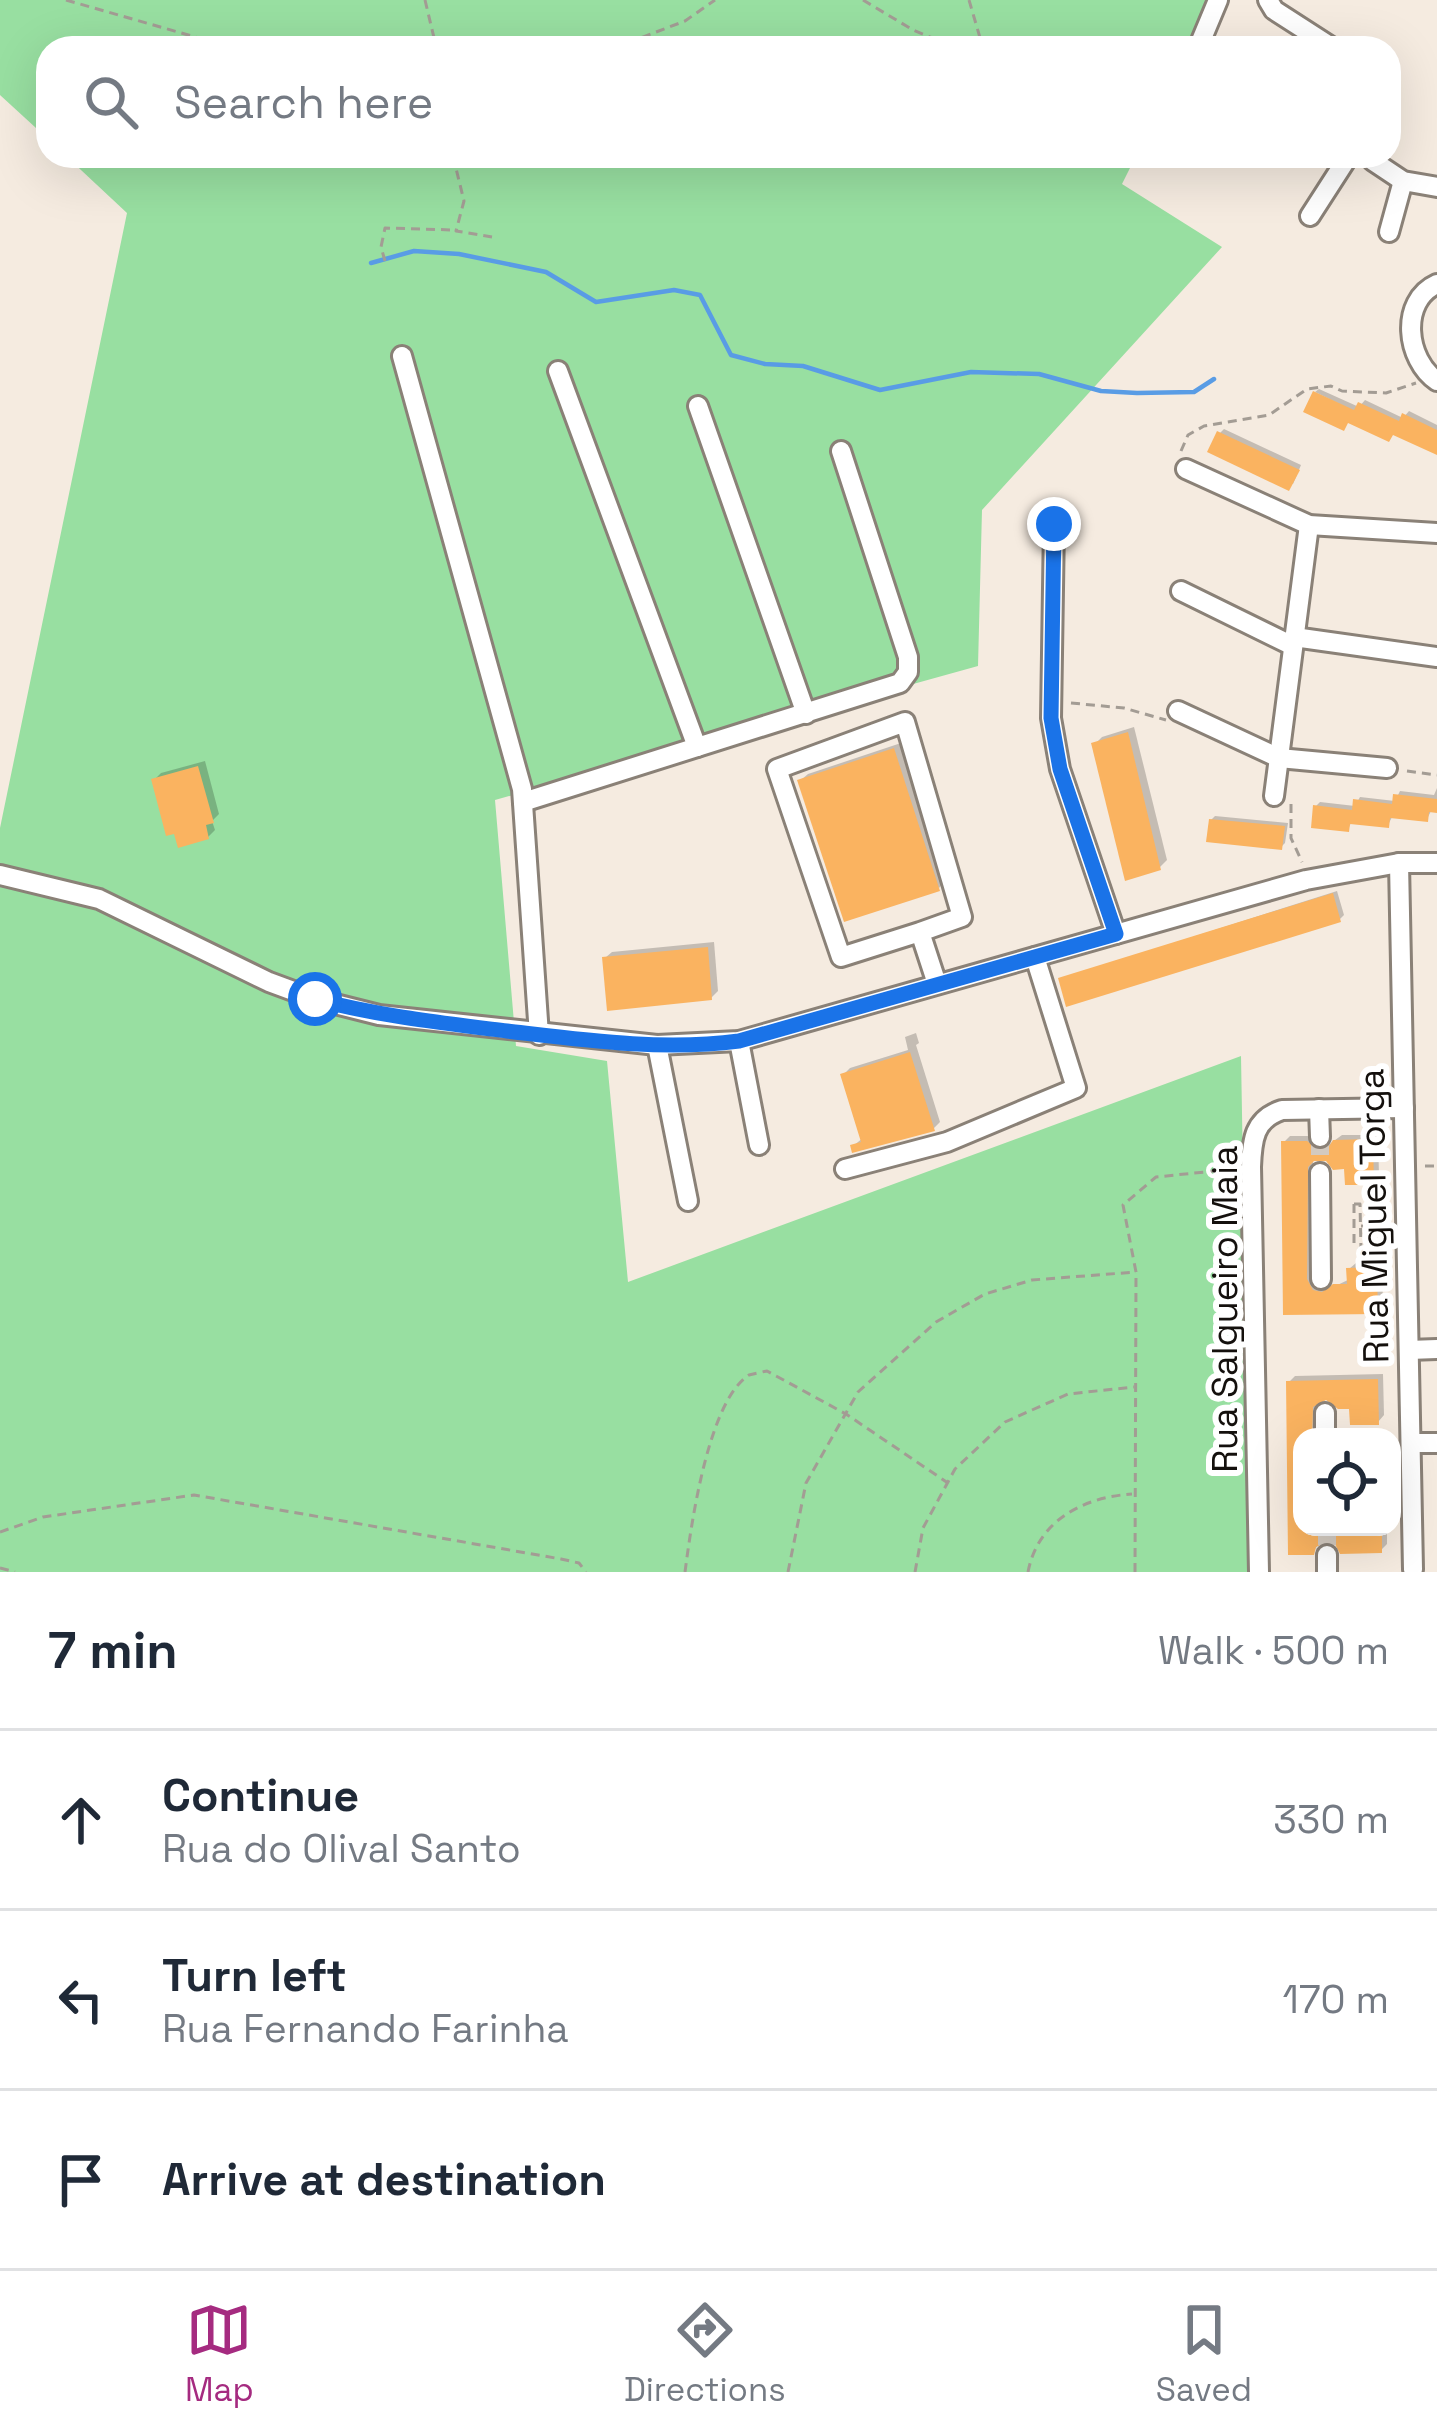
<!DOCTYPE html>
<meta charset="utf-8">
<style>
:root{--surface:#fff;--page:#f6f6f7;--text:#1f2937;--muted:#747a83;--line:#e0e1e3;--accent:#a52b80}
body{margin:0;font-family:"Space Grotesk",sans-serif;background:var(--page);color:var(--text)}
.controls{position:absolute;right:36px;bottom:36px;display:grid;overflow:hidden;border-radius:24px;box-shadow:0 12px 48px #0002}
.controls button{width:108px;height:108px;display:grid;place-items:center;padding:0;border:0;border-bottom:3px solid var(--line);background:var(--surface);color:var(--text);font:60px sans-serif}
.stop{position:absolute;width:36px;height:36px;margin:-27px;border:9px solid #1a73e8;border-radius:50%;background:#fff}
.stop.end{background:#1a73e8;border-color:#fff;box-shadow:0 3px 12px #0008}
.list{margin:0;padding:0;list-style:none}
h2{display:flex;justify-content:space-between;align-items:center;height:156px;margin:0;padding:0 48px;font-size:51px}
h2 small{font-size:39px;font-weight:400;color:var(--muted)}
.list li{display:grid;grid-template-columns:78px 1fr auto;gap:36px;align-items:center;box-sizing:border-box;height:180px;padding:0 48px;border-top:3px solid var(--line)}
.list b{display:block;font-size:45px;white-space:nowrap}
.list p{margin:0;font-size:39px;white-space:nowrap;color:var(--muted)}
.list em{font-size:39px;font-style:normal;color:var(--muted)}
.icon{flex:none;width:66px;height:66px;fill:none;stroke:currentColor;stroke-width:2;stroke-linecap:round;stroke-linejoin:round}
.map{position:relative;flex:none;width:1437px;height:1572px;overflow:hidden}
.search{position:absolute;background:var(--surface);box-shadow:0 12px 48px #0002;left:36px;right:36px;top:36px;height:132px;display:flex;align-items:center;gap:30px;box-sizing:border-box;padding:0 42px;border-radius:36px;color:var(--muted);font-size:45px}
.sheet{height:696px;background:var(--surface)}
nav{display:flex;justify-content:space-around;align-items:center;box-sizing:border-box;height:168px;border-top:3px solid var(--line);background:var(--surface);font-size:33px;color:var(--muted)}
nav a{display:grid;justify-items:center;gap:6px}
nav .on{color:var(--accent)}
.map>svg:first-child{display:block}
</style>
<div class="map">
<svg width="1437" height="1572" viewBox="0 0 1437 1572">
<rect width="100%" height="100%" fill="#f5ebe0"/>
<g fill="#98dfa1">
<polygon points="0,0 1215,0 1191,48 48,48 48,139 0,95"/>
<polygon points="66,156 1136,156 1122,184 1222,247 982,510 978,666 495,800 516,1046 607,1061 628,1282 1241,1056 1250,1572 0,1572 0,828 127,213"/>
</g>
<g fill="#0003">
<polygon points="1319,389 1359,407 1365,400 1403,418 1409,411 1437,425 1437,452 1315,392"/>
<polygon points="1224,429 1301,465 1293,484 1220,433"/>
<polygon points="1134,727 1167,860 1160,867 1095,744 1102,737"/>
<polygon points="901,743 945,881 939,888 801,780 808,774"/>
<polygon points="205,761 219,814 212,821 215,830 208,837 154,780 161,773"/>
<polygon points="1437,788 1437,810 1432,809 1427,819 1393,815 1388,825 1352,821 1348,829 1316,806 1320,802 1355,806 1360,797 1395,801 1400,791 1434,795"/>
<polygon points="1215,816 1288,823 1285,843 1281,847 1211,820"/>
<polygon points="1337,891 1344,915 1340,919 1061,979"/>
<polygon points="714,942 718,991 711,998 605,958 612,952"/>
<polygon points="916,1033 919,1043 916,1045 940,1122 933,1129 853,1146 863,1138 843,1075 850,1068 908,1050 905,1037"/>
<polygon points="1342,1135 1378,1135 1379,1176 1373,1182 1327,1158 1313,1158 1312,1272 1319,1285 1331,1288 1350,1279 1349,1269 1356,1263 1382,1262 1383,1304 1376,1311 1286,1312 1284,1142 1290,1136 1314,1136 1327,1146"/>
<polygon points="1383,1374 1384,1415 1378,1422 1335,1399 1318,1400 1320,1437 1302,1437 1302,1527 1387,1527 1387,1544 1381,1550 1325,1538 1312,1552 1291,1552 1289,1382 1295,1376"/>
</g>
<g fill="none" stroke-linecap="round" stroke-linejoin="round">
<polyline stroke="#599ce5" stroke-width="4.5" points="371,263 414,251 459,254 546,272 596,302 674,290 700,295 731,355 765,364 803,366 880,390 971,372 1039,374 1101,391 1137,393 1194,392 1214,379"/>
</g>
<g fill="#fab360">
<polygon points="1313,391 1354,410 1358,402 1399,421 1402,413 1437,430 1437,455 1393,435 1389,442 1348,423 1344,431 1303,412"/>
<polygon points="1217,431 1300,470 1289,491 1207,452"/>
<polygon points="1128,732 1161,870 1125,881 1091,743"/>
<polygon points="894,748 940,891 844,922 797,780"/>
<polygon points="198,766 214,823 206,825 209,839 178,848 174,834 166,836 151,779"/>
<polygon points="1393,794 1437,799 1437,813 1429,812 1428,822 1390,818 1389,828 1350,824 1349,832 1311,828 1313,805 1352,810 1353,799 1392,804"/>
<polygon points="1209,819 1285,826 1282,850 1206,842"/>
<polygon points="1333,893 1341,922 1066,1007 1058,978"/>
<polygon points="708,947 712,1000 607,1011 602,957"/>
<polygon points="910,1052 935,1131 852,1153 850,1145 861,1142 840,1074"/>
<polygon points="1373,1139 1374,1185 1345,1185 1344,1169 1333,1170 1326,1161 1314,1161 1308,1167 1307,1279 1313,1290 1322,1292 1333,1284 1347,1284 1346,1268 1377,1267 1378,1314 1283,1315 1281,1141 1307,1141 1319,1150 1328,1148 1333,1140"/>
<polygon points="1378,1379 1379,1425 1350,1425 1349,1409 1338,1409 1326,1400 1313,1407 1312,1437 1302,1437 1302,1527 1382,1527 1382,1553 1340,1554 1335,1544 1326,1542 1316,1547 1314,1555 1288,1555 1286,1381"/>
</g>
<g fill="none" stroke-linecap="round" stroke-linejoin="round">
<g stroke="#d3cac0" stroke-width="18" stroke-dasharray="18 9" stroke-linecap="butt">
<polyline points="1320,1137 1320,1173"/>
<polyline points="1327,1527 1327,1555"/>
</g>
<defs>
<g id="minor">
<polyline points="1268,0 1274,10 1333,48"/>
<polyline points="1198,48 1218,0"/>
<polyline points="1219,156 1231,156"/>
<polyline points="1373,156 1373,161 1403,181 1437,187"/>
<polyline points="1310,216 1348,157"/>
<polyline points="1389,232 1403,181"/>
<path d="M1437,284C1399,301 1406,360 1437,381"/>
<polyline points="402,356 522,789 539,1035"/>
<polyline points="558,371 697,747"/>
<polyline points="698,406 806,714"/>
<polyline points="1186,469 1309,525 1437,533"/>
<polyline points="1054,524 1051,718 1060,769 1116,934"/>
<polyline points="1181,591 1293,646"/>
<polyline points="1294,637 1437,657"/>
<polyline points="1178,711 1279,758 1387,768"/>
<polyline points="1274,796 1309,525"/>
<polyline points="523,802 900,683 908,672 908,657 841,451"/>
<polyline points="1399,863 1413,1569"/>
<polyline points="0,875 99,899 269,982 315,999 379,1015 657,1045 739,1041 1306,880 1399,863 1437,863"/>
<polyline points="920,932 841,957 777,769 905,722 962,917 920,932 937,984"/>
<polyline points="739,1041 759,1145"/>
<polyline points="657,1045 688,1201"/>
<polyline points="1319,1109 1320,1137"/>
<polyline points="845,1169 947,1142 1076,1088 1035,957"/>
<polyline points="1320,1173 1321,1279"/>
<polyline points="1409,1350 1437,1349"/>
<polyline points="1325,1413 1325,1437"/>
<polyline points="1411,1443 1437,1443"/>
<polyline points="1327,1555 1327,1572"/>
<path d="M1259,1572L1251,1167C1252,1140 1254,1119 1282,1110L1404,1108"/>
</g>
</defs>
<use href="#minor" stroke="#8a8177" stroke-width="24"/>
<g stroke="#a39c94" stroke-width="3" stroke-dasharray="9 6" stroke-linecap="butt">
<polyline points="66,0 234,48"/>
<polyline points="425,0 435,42 441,48"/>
<polyline points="863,0 913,30 957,48"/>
<polyline points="969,0 983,48"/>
<polyline points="614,48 685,21 715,0"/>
<polyline points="453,156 464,201 456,231 492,237"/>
<polyline points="385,261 381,247 385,228 454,230"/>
<polyline points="1181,451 1188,435 1204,426 1269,415 1307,389 1331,386 1342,391 1386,393 1416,383"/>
<polyline points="1071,703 1124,708 1166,720"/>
<polyline points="1407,771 1437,775"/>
<polyline points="1291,804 1291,838 1302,862"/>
<polyline points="1425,1166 1437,1166"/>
<polyline points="1354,1204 1360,1204 1361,1249 1354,1250"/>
<polyline points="1354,1204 1354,1248"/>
<polyline points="1361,1226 1387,1226"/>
<polyline points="0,1532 43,1517 194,1495 561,1559 579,1563 586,1572"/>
<polyline points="0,1568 15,1572"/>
<path d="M685,1572C691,1526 708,1401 749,1375C749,1375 766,1371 767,1371L846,1414L948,1483"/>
<polyline points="788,1572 806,1483 858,1392 936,1322 985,1294 1032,1280 1136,1272"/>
<polyline points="915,1572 923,1528 955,1469 1005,1422 1068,1394 1134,1387"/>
<path d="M1028,1572C1038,1520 1084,1497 1132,1494"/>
<polyline points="1135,1572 1136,1272 1123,1205 1156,1177 1234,1169"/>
</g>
<use href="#minor" stroke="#fff" stroke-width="18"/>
</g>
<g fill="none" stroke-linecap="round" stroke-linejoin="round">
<path stroke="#1a73e8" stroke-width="15" d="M315,999C378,1016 442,1023 507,1031C584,1040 662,1051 739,1041L1116,934L1060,769L1051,718L1054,524"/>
</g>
<g text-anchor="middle" stroke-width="12" stroke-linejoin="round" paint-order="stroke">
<g font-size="36" fill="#14100d" stroke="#fff">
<text transform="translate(1373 1216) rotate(-91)" y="13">Rua Miguel Torga</text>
<text transform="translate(1224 1309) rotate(-90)" y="13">Rua Salgueiro Maia</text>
</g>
</g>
</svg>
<div class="controls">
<button><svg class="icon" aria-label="locate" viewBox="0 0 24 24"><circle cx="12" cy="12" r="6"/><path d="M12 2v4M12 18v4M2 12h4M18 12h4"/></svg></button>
</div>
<div class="stop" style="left:315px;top:999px"></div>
<div class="stop end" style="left:1054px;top:524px"></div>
<div class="search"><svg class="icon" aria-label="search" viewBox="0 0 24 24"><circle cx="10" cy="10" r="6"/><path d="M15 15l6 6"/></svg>Search here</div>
</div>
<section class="sheet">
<h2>7 min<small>Walk · 500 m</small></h2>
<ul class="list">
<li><svg class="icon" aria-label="ahead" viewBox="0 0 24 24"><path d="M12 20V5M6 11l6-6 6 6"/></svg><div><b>Continue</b><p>Rua do Olival Santo</p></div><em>330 m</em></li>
<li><svg class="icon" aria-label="left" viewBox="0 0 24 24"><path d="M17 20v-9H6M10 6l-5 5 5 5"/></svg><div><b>Turn left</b><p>Rua Fernando Farinha</p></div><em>170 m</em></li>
<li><svg class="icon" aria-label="arrive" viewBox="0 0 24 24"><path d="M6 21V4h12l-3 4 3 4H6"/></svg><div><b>Arrive at destination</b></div></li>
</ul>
</section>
<nav>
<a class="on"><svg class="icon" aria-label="map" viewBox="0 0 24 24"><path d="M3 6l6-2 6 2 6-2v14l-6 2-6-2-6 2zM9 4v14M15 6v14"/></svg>Map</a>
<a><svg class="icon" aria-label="directions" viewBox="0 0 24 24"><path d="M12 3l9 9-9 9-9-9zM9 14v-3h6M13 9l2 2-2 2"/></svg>Directions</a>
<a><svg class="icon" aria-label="saved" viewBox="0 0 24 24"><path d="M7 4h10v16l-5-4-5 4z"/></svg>Saved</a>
</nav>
